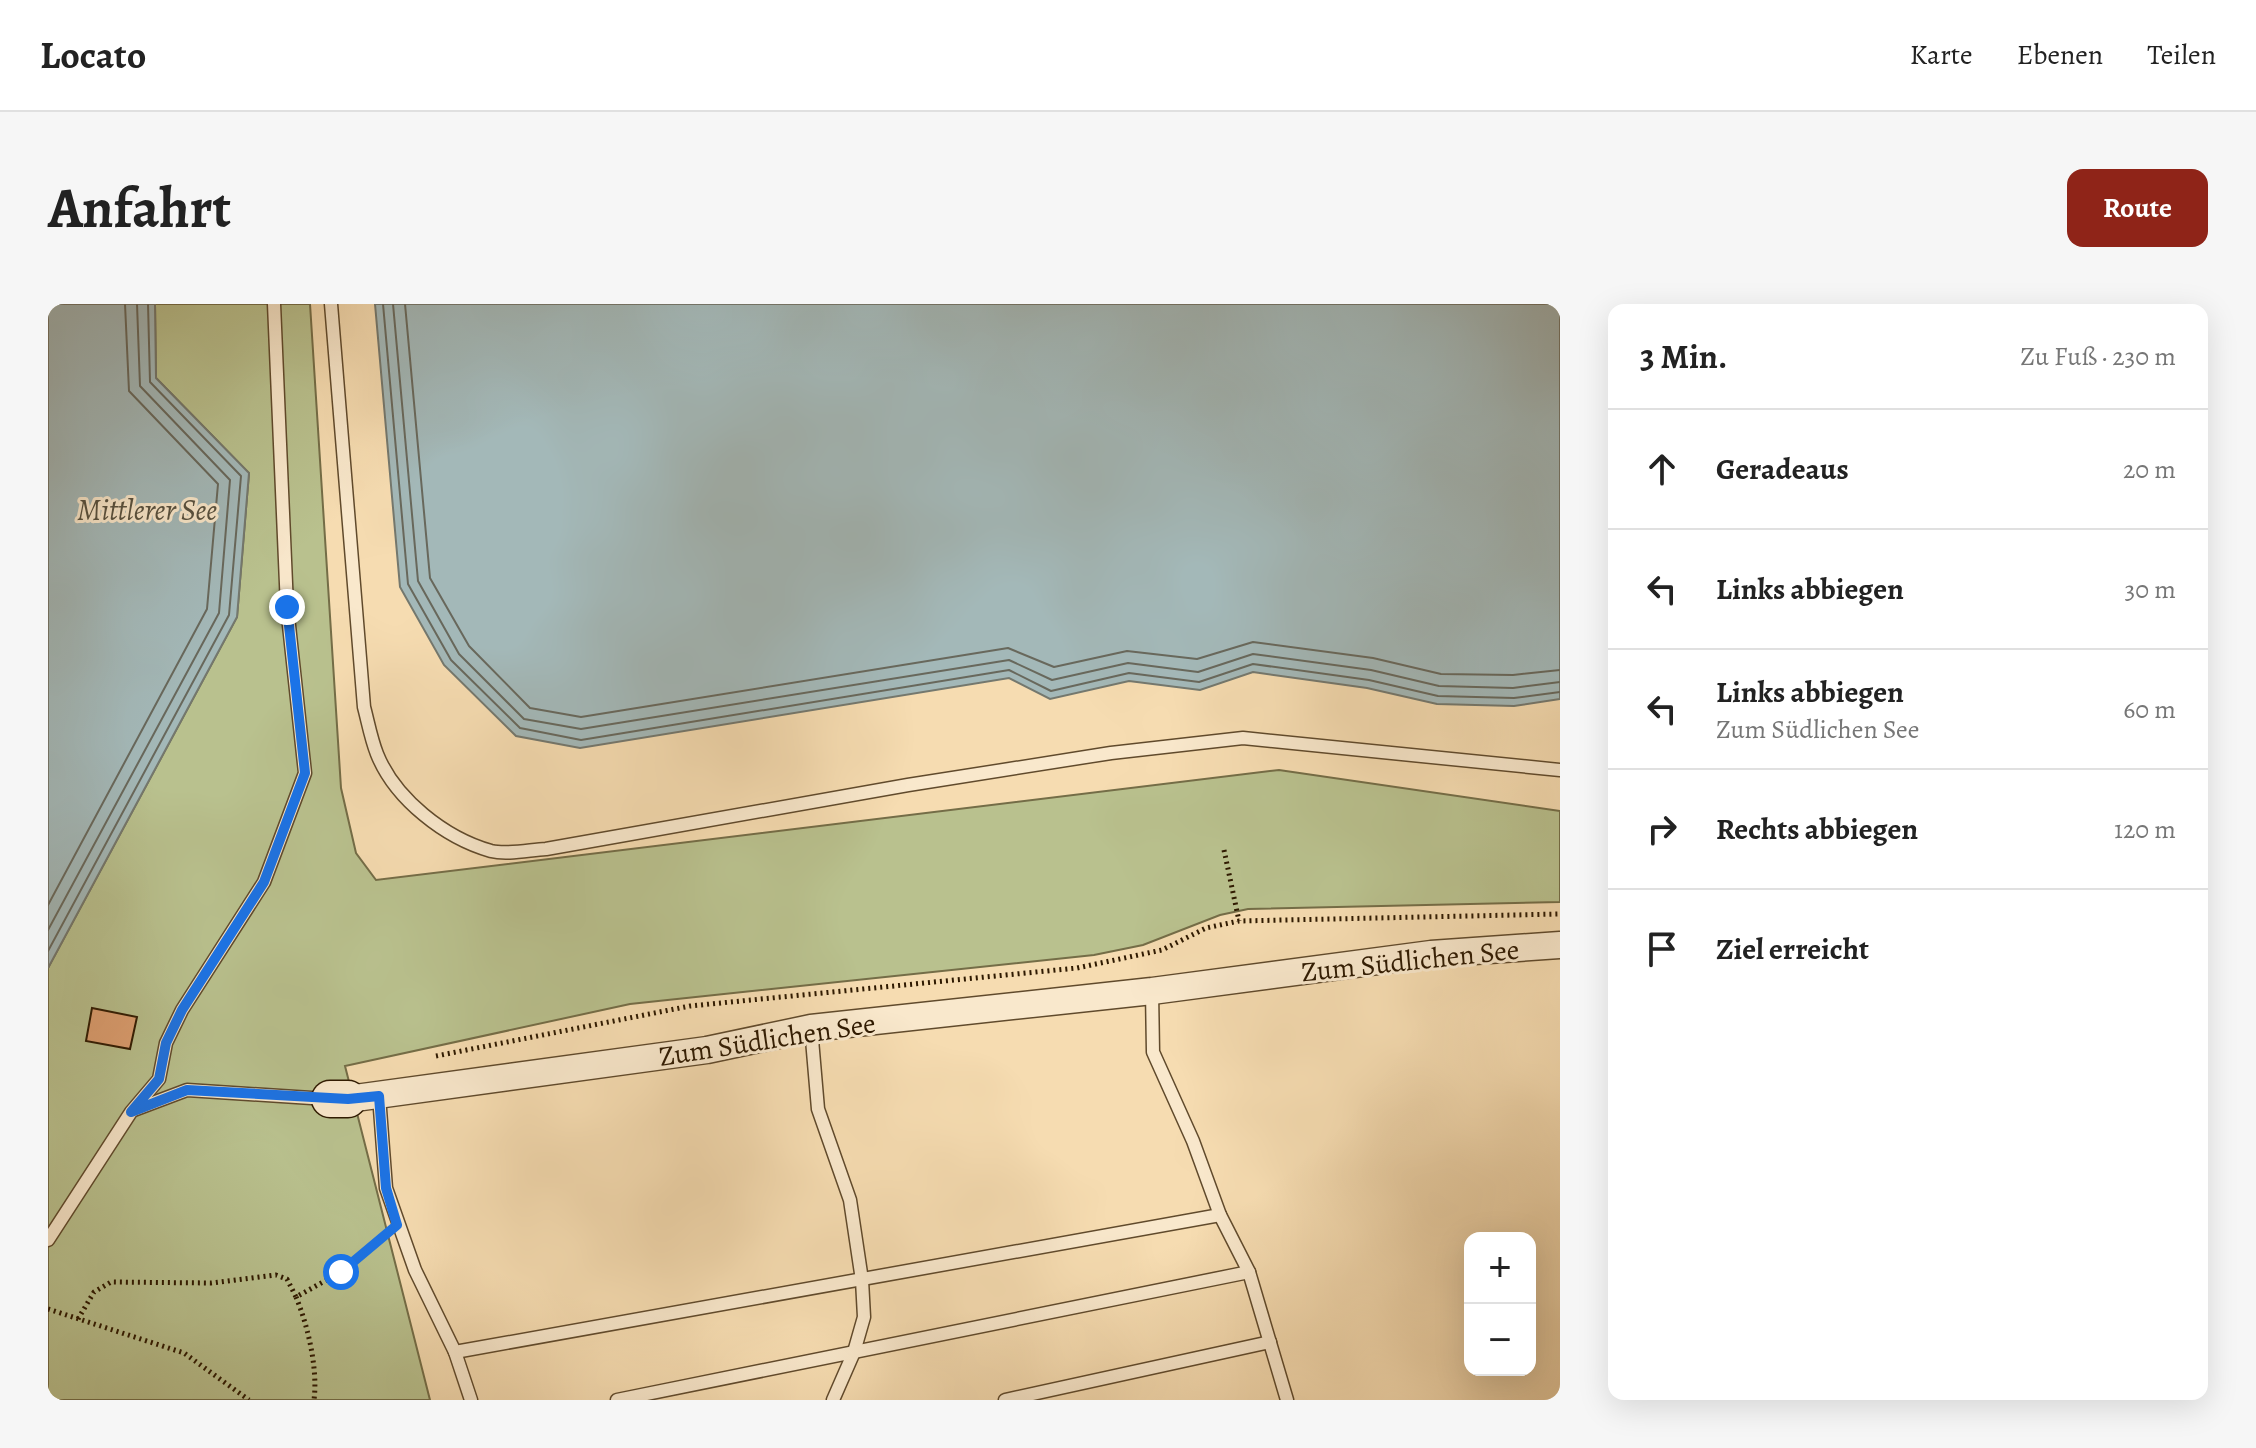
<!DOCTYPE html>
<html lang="de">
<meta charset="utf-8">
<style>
:root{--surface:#fff;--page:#f6f6f6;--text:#222;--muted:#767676;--line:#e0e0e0;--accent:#8f2418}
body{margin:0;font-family:Alegreya,serif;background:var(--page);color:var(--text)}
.controls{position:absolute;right:24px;bottom:24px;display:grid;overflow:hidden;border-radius:16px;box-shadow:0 8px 32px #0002}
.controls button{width:72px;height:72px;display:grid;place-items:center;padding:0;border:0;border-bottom:2px solid var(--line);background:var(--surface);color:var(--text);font:40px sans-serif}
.stop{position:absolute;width:24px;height:24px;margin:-18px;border:6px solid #1a73e8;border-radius:50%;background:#fff}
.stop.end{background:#1a73e8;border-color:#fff;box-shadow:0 2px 8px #0008}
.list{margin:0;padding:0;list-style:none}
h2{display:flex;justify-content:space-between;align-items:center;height:104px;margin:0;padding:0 32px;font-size:34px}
h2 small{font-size:26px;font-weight:400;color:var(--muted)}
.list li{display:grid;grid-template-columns:52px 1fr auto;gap:24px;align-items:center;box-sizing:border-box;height:120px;padding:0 32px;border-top:2px solid var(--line)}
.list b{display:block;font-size:30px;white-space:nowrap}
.list p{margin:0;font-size:26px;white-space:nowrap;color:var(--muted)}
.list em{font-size:26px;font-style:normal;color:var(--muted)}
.icon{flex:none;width:44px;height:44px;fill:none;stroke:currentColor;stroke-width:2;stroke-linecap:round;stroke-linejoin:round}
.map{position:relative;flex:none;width:1512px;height:1096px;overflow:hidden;border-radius:16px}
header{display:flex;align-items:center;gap:48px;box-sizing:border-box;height:112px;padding:0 40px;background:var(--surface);border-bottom:2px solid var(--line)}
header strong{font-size:38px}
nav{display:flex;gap:44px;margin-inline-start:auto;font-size:28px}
.intro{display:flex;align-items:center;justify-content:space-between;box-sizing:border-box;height:192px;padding:0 48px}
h1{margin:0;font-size:56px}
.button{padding:20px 36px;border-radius:16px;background:var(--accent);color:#fff;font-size:28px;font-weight:700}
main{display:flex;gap:48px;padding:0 48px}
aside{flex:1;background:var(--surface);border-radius:16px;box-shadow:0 8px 32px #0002}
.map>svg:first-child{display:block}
</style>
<header>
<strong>Locato</strong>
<nav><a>Karte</a><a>Ebenen</a><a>Teilen</a></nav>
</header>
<div class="intro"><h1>Anfahrt</h1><a class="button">Route</a></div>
<main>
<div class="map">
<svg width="1512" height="1096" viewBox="0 0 1512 1096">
<rect width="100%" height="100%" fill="#f6dcb1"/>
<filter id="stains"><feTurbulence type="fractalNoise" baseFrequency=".0025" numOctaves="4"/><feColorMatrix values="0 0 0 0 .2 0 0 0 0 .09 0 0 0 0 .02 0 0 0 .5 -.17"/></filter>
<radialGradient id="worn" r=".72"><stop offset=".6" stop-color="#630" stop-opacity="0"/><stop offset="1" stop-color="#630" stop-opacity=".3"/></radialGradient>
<polygon fill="#b9c18e" stroke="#746d47" stroke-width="2" points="107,0 262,0 293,484 308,549 328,576 1231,466 1512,507 1512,598 1200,605 1172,611 1095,641 1046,651 582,700 297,762 382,1096 0,1096 0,664 189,313 201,169 108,74"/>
<g fill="#a3b8b8" stroke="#74786e" stroke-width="2">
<polygon points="0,0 107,0 108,74 201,169 189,313 0,664"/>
<polygon points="327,0 1512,0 1512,395 1466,402 1389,400 1319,384 1205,368 1152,386 1081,377 1002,395 961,374 532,444 468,432 396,361 352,283"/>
</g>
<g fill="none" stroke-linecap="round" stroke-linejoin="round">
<g stroke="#68685c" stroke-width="2">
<polyline points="335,0 360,280 403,356 472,424 533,436 961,366 1003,387 1081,369 1151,378 1205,360 1321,376 1390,392 1466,394 1512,388"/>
<polyline points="345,0 370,277 411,350 476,415 533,425 961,356 1004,376 1080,359 1150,368 1205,350 1323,366 1391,382 1465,384 1512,378"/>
<polyline points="357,0 382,274 421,342 482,404 533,413 960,344 1006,363 1079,347 1149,355 1205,338 1325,354 1393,370 1465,371 1512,366"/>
<polyline points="0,601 159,305 170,180 81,87 77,0"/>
<polyline points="0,626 171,309 182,176 92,82 89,0"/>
<polyline points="0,647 181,311 193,172 102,78 100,0"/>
</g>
</g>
<polygon fill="#dfa072" stroke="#2e1900" stroke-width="2" points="44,704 89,713 82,745 38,737"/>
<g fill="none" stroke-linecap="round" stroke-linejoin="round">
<defs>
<g id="lane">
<path d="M283,0L316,403C320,418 323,435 329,450C347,495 397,534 443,547C459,551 481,546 498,545L860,481L1063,449L1195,434L1512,466"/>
<polyline points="1104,687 1105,748 1145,837 1172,911 1201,968 1239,1096"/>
<polyline points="763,724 770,805 802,896 814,976 816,1013 806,1048 785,1096"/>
<polyline points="331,792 338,884 367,966 407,1048 1172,911"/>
<polyline points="86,806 139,786 279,795"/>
<polyline points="0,936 83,808 111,775 118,739 134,706 216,578 257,469 239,303 226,0"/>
<polyline points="407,1048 423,1096"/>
<polyline points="569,1096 1201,968"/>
<polyline points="957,1096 1222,1038"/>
</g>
<polyline id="street" points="300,795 659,746 763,724 1104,687 1383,650 1512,641"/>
<polyline id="secondary" points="282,795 300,795"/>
</defs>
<use href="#lane" stroke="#604a2c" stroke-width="15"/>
<use href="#street" stroke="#604a2c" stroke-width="29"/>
<use href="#secondary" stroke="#2e1900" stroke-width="39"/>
<g stroke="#2e1900" stroke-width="5" stroke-dasharray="2 4" stroke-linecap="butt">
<polyline points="1176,546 1191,617"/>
<polyline points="388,752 642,702 1029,664 1114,646 1158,624 1191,617 1512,610"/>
<path d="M248,993C260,1022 270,1065 266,1096"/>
<polyline points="0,1005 136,1049 201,1096"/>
<polyline points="30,1015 46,988 63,978 163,979 228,971 239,975 248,993 293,968 336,932"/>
</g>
<use href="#lane" stroke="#f9e8cc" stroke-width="12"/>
<use href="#street" stroke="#f9e8cc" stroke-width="26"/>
<use href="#secondary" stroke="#f9e8cc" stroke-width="36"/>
</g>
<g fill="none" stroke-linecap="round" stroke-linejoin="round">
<polyline stroke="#1a73e8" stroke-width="10" points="239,303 257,469 216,578 134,706 118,739 111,775 83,808 139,786 300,795 331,792 338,884 349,921 293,968"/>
</g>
<g text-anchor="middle" stroke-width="6" stroke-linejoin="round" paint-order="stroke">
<g font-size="28" fill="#2e1900" stroke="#f9e8cc">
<text transform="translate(1362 656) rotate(-6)" y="10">Zum Südlichen See</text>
<text transform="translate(719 735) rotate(-9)" y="10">Zum Südlichen See</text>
</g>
<g font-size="30" font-style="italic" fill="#575140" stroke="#f9e8cc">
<text x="99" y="216">Mittlerer See</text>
</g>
</g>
<rect width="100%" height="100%" filter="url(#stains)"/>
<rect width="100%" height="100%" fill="url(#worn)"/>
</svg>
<div class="controls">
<button>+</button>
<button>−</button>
</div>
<div class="stop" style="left:293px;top:968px"></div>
<div class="stop end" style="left:239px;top:303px"></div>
</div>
<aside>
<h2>3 Min.<small>Zu Fuß · 230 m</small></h2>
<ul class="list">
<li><svg class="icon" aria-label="ahead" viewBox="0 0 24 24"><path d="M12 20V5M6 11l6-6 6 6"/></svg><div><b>Geradeaus</b></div><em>20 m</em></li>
<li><svg class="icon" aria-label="left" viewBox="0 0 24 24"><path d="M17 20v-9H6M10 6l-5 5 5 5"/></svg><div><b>Links abbiegen</b></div><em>30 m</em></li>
<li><svg class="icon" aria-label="left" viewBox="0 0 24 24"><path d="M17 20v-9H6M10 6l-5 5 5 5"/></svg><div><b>Links abbiegen</b><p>Zum Südlichen See</p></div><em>60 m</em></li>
<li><svg class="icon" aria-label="right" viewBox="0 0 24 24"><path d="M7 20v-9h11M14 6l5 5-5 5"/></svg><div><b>Rechts abbiegen</b></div><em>120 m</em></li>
<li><svg class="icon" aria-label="arrive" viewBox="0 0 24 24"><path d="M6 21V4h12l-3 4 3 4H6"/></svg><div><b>Ziel erreicht</b></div></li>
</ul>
</aside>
</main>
